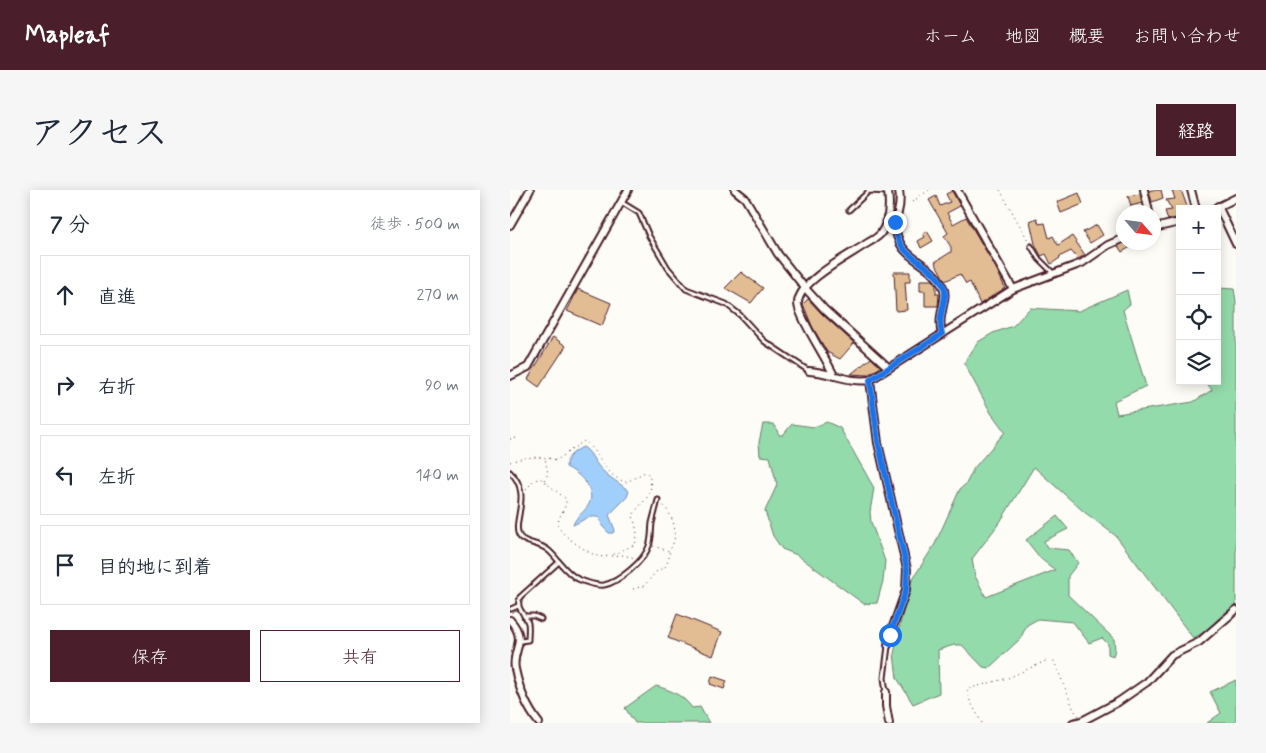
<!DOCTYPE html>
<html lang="ja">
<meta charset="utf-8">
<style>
:root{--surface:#fff;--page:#f6f6f7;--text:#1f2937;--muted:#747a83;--line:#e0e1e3;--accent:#4a1f2b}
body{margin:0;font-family:Mynerve,"Klee One",sans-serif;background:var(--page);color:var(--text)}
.controls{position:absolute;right:15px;top:15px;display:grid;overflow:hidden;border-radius:0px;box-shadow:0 2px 12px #0003}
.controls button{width:45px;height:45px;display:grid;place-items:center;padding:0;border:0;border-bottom:1px solid var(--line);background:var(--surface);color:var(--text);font:25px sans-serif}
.compass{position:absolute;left:606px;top:15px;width:45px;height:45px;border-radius:50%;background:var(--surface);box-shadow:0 2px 12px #0003;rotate:118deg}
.stop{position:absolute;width:15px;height:15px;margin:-11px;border:4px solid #1a73e8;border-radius:50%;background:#fff}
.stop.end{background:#1a73e8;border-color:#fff;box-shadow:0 1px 5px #0008}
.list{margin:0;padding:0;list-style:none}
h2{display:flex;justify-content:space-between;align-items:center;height:65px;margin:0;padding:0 20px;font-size:21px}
h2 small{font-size:16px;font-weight:400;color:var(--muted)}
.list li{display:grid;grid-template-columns:32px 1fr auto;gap:15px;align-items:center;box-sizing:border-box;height:80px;margin:0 10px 10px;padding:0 10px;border:1px solid var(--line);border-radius:0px}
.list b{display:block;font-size:19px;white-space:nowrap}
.list em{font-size:16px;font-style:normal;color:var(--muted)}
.actions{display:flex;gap:10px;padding:15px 20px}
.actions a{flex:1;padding:11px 0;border:1px solid var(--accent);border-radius:0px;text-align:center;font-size:18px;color:var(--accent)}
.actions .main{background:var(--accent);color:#fff}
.icon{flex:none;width:28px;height:28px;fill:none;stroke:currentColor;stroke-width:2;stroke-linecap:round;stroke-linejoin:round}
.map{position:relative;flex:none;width:726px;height:533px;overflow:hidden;border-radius:0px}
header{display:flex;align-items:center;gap:30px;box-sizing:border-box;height:70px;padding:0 25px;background:var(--accent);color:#fff}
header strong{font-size:24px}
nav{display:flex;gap:28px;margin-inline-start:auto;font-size:18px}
.intro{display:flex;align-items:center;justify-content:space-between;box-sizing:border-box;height:120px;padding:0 30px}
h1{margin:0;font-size:35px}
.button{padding:12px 22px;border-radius:0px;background:var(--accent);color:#fff;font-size:18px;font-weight:700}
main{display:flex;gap:30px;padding:0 30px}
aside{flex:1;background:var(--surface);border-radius:0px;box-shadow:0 2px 12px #0003}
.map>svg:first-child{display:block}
</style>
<header>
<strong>Mapleaf</strong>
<nav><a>ホーム</a><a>地図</a><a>概要</a><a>お問い合わせ</a></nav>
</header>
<div class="intro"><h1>アクセス</h1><a class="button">経路</a></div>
<main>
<aside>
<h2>7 分<small>徒歩 · 500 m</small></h2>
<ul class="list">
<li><svg class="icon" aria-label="ahead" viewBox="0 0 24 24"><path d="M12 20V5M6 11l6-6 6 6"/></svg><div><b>直進</b></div><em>270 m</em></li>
<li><svg class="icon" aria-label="right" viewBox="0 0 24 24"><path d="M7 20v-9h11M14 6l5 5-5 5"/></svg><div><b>右折</b></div><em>90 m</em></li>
<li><svg class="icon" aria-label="left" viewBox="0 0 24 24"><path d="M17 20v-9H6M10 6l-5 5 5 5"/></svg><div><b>左折</b></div><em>140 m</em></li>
<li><svg class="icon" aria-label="arrive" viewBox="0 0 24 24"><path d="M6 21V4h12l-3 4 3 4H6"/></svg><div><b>目的地に到着</b></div></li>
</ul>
<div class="actions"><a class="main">保存</a><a>共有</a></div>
</aside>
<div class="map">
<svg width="726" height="533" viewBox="0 0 726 533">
<rect width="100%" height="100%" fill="#fdfcf7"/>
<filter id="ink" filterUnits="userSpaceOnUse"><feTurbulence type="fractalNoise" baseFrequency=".02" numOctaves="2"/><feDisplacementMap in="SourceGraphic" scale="10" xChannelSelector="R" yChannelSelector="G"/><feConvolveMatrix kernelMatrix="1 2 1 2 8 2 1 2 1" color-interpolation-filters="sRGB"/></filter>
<g filter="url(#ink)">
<g fill="#93dbaa" stroke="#6e7d6a">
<path d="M707,98L724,99L726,111V416C709,423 700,442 683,448L606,346L573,321L524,277L490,332L462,369L465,386L476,407L545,380L531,369L516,350L547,326L558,339L534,351L537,358L559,360L568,373L558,386V405L604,449L605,460L603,466L598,464V454L592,448L579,453L563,432L528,429L517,435L510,449L479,478L473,477L452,455H444L428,460L429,503L403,514L387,488L384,464L391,430L402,390L425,354L450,299L456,294L464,278L495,242L481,223L454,173L468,152L483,143L503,136L520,118L569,121L617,100L620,114L613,120L636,196L604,211L607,224L683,212L702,200L695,191H707V155L711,136L707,133Z"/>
<polygon points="317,232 330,238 364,298 360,322 361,332 375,371 373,391 367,413 354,414 287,365 272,359 263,346 255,321 267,295 260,267 250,266 249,252 253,234 264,234 269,245 273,245 282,234 304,237"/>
<polygon points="726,490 726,533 697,533 711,523 700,502"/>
<path d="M146,496C161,500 174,506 182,518L190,517L199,533H125L115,518Z"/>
</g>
<path fill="#a0cffc" stroke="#7e89a8" d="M73,257C81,261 84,272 91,279C99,288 110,293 119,301L117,307L99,325L105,340L103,343H99L92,336L90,328C79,324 73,331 63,335C65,327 76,321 79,314C87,298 67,282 56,277C56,266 65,261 73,257Z"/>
<g fill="#e2bd93" stroke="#4a1f2b">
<polygon points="642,0 651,0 653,8 642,12 639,1"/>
<polygon points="662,0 671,0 678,19 670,19 670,27 658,30 655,21 662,20 656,10 665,9"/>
<polygon points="442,1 450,16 437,23 443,34 456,27 486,78 495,98 470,114 460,92 456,94 450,84 435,91 425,72 441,62 441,57 434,46 438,43 419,10 426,6 430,16 440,12 436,4"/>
<polygon points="569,3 573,14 551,23 547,12"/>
<polygon points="630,4 632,13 621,16 618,6"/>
<polygon points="527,28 529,34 535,33 539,48 543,46 548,55 562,46 575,65 568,69 561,61 549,67 550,68 541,74 536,64 531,66 525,54 520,31"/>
<polygon points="587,35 593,45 580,53 573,42"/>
<polygon points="417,41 423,51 411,58 408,51 415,47 413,44"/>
<polygon points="616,52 629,52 612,62 608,56"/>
<polygon points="231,82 253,98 241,113 215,98"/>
<polygon points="384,82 400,82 400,92 395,92 397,120 386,121"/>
<polygon points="410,90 423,90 426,95 426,104 429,104 428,116 415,116 415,101 410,101"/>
<polygon points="68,99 101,113 92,136 57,121"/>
<polygon points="298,109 312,124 344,153 330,169 317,162 302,136 293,114"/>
<polygon points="43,147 56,156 29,197 18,189"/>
<polygon points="361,168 371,177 357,185 341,184"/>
<polygon points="167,424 212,442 203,466 158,448"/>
<polygon points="202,486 217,491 214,499 200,494"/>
</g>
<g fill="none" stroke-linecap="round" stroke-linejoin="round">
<defs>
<g id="lane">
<polyline points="111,12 129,23 139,46 158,78 176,99 216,114 230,125 254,151 299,181"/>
<polyline points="339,20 359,1 378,2"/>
<polyline points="521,56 529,69 544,84"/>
<path d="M0,282C24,304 0,333 10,347C16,354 30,353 38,360C48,368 55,383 68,389C75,392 86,396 94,395C109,392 134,371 139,356C142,348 141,340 142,333C144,325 146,318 148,310"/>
<polyline points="1,419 8,416"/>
<polyline points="14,426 24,426 31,429"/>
<path d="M10,451L18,450C18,445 19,438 18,433C15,423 5,419 10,407L49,372"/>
<polyline points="376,502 374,488 378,456"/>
</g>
<g id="street">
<polyline points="225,0 235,8 268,64 295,98 315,120 379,178"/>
<polyline points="447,0 503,99"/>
<polyline points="634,0 639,22"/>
<polyline points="681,0 686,19"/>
<polyline points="708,16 726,54"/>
<polyline points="704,19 726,8"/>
<path d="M377,28L385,32C386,71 418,68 432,95C440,108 426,124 432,144"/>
<path d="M385,32C389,22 391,11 389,0"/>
<polyline points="0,35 20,0"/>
<polyline points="644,38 670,32"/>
<path d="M299,181C320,182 338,193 360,190L503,99L572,73L598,55L614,48"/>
<polyline points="0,186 18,177 118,0"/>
<path d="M324,186C317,169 289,128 288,114C287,92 340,65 356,54C360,51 368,48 371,43C379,32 380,15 378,2"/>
<polyline points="360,190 368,253 397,379 396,400 380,445 378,455"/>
<path d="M0,430C19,451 1,460 5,479C9,498 17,518 29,533"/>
<polyline points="376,502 376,516 379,533"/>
<polyline points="563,533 572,531 608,512 637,492 662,465 689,452 726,420"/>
</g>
</defs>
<use href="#lane" stroke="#4a1f2b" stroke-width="7"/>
<use href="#street" stroke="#4a1f2b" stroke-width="10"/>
<g stroke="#4a1f2b" stroke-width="1" stroke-dasharray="1 4" stroke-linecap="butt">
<polyline points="490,0 519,52"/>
<polyline points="402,12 419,0"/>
<polyline points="0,249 7,248"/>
<path d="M0,272C17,266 30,266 47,270L74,251C89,262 97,289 117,292L135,282C139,284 140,286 140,291C144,308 129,312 123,326C125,335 130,347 124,355L100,366"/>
<polyline points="34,290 38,284 35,268"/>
<path d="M16,300L23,291L30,288L56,309C57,319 48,325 48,335C49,344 77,362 87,366C90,367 94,367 98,366"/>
<path d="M143,356L159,361C170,346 164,326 152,314"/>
<polyline points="102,366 112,365 126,368"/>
<polyline points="123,399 134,396 146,382 156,376 160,365 159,361"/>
<polyline points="472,533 460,511 457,499 498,488 540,469 544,471 564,520 569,526"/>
</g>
<use href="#lane" stroke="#fdfcf7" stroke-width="3"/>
<use href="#street" stroke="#fdfcf7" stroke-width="6"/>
</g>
</g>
<g fill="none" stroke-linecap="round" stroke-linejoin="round" filter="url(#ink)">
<path stroke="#1a73e8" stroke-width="6" d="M380,445L396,400L397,379L368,252L360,190L432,144C426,124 440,108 433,95C418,68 386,71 385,32"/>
</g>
</svg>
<div class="controls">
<button>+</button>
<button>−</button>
<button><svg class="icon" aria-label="locate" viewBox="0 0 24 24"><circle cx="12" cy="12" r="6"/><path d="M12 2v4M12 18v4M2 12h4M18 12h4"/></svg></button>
<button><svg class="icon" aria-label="layers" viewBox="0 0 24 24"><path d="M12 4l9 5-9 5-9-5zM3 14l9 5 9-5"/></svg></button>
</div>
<svg class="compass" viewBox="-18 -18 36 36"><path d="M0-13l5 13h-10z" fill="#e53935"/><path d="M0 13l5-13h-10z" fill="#747a83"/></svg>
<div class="stop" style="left:380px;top:445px"></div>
<div class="stop end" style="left:385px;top:32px"></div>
</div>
</main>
